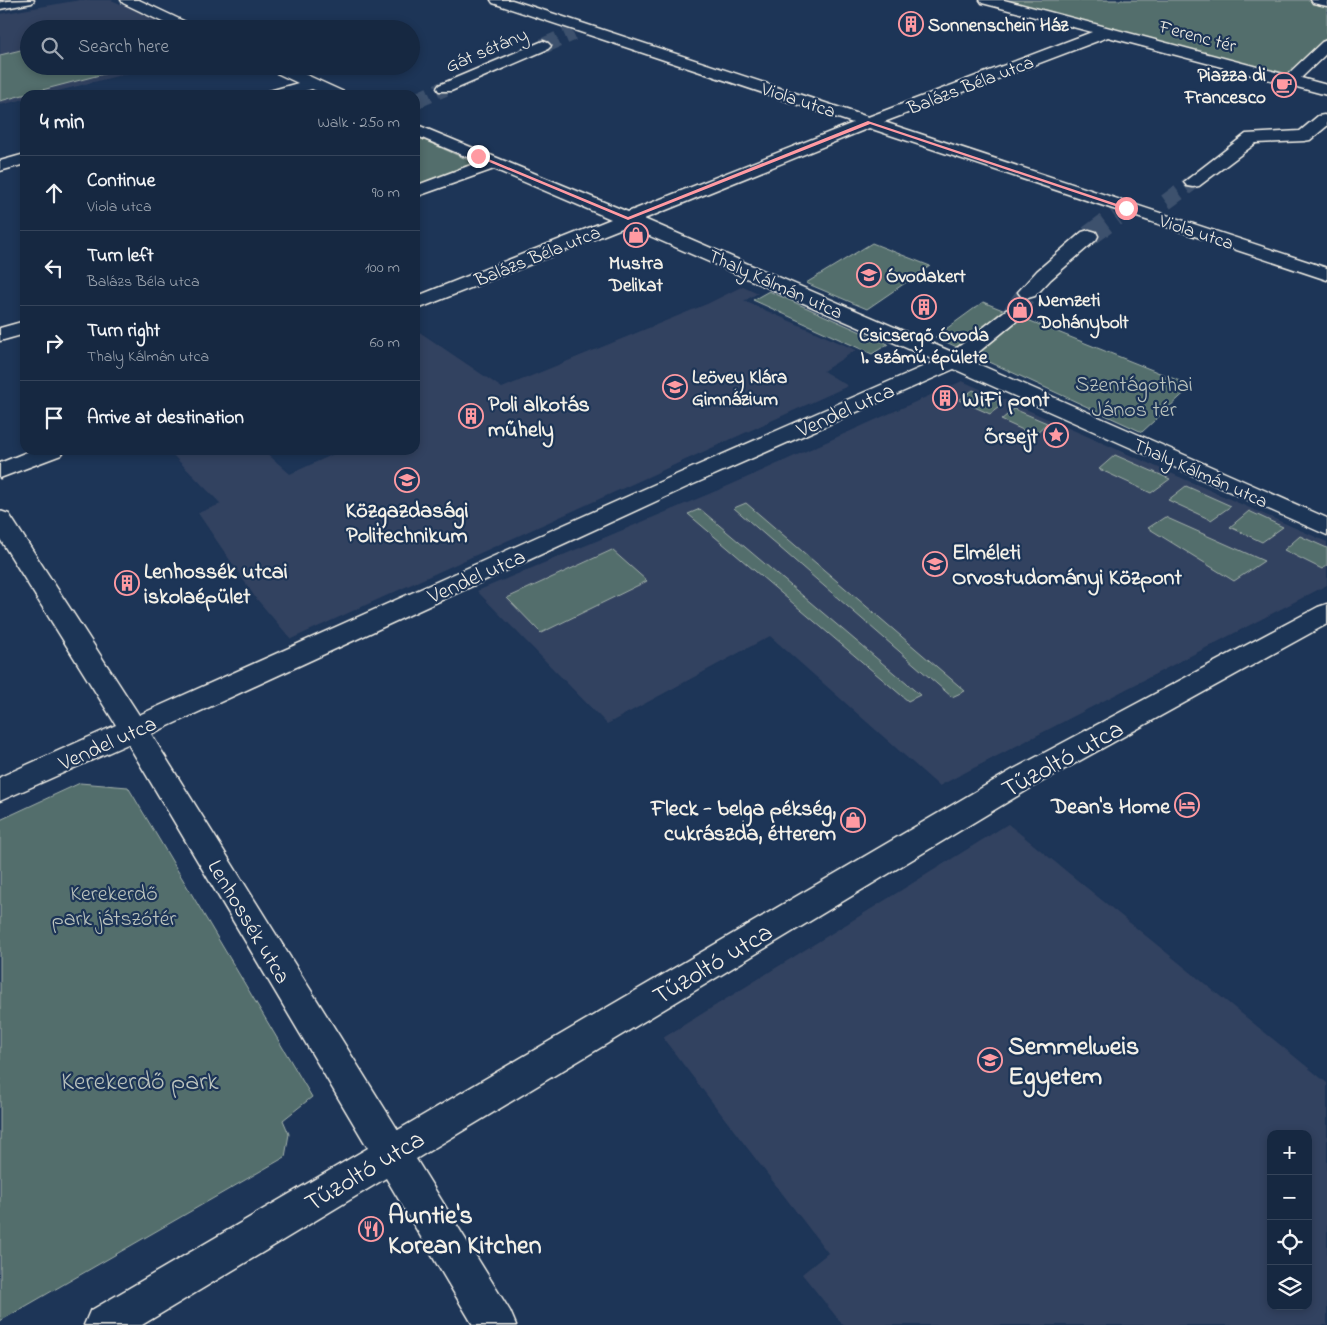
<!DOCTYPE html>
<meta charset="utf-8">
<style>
:root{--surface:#162841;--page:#1f3048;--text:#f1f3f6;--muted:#9ea6b1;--line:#35445a}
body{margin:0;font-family:"Indie Flower",sans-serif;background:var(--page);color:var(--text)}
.controls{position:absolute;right:15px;bottom:15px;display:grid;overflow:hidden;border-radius:10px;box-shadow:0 2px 8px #0003}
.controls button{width:45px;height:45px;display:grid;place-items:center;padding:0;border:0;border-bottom:1px solid var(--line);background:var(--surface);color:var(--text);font:25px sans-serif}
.stop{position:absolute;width:15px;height:15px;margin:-11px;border:4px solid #ff9aa2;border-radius:50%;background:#fff}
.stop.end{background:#ff9aa2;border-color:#fff;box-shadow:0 1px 5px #0008}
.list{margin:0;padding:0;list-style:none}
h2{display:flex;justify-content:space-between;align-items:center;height:65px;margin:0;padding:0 20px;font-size:21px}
h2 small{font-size:16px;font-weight:400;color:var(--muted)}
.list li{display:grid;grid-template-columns:32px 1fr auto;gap:15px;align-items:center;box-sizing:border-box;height:75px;padding:0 20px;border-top:1px solid var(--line)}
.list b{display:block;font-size:19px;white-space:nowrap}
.list p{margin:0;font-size:16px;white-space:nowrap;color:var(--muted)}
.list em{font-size:16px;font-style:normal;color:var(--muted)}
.icon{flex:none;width:28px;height:28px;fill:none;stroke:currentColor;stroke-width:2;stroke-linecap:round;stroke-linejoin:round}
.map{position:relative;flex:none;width:1327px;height:1325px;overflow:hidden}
.search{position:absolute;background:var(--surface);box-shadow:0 2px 8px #0003;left:20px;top:20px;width:400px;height:55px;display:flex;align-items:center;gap:12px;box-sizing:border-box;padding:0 18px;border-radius:28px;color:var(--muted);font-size:19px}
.panel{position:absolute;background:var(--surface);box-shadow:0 2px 8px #0003;left:20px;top:90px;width:400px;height:365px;border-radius:15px}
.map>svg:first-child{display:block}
</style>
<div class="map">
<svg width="1327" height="1325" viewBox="0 0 1327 1325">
<rect width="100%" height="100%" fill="#1d3557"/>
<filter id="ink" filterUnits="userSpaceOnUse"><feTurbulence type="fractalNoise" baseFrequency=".02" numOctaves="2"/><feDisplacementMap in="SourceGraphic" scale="10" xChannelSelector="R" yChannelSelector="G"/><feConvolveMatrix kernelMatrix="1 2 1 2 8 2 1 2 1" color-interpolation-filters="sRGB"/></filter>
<g filter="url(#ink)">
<g fill="#334260" fill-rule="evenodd">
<polygon points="80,0 111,0 159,20 142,25 149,29 29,29 29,66 157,66 42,95 25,95 25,99 0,105 0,14"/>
<polygon points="743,286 758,293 744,301 856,350 823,371 848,386 291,639 255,597 198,513 221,504 168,450 263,450 290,474 343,450 415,450 415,329 502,388 707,304"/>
<polygon points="962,381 1327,542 1327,585 939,786 770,636 607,724 477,591 728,486"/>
<path d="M1008,824L1327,1083V1325H843L802,1274L828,1253L663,1038ZM1271,1134H1308V1306H1271Z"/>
</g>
<g fill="#526e6c" stroke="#a3b0aa">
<polygon points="987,0 1318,0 1327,2 1327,45 1290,80"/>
<polygon points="29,48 29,66 106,66 115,71 0,101 0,55"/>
<polygon points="415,136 477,164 415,188"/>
<polygon points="872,243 930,266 867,309 806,283"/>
<polygon points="769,291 888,344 872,354 753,300"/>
<polygon points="983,302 1192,386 1142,432 935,337"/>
<polygon points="973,390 1003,404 990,414 959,400"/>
<polygon points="1014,409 1047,423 1034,435 1001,420"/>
<polygon points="1115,455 1170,479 1151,493 1099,469"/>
<polygon points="1186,486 1231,506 1211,520 1168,500"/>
<polygon points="746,503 965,691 952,697 734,508"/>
<polygon points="700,509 920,695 908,701 688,514"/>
<polygon points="1249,511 1283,527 1262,542 1230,527"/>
<polygon points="1165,517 1264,561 1234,581 1148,528"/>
<polygon points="1300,536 1327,548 1327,565 1322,569 1284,550"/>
<polygon points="612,550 647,581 541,633 507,598"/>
<polygon points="80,783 128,787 312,1097 283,1120 289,1134 285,1157 0,1321 0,820"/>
</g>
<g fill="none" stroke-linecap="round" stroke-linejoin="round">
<g stroke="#3d516d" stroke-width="16" stroke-dasharray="16 8" stroke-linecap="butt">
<polyline points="543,46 573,33"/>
<polyline points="415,101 445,88"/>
<polyline points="1166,202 1193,182"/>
</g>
<g stroke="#3d516d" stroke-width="21" stroke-dasharray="21 11" stroke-linecap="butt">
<polyline points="1089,236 1116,216"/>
<polyline points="1013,314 1028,292"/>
</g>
<defs>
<g id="minor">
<polygon points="34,0 32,3 0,9 0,1"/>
<polygon points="121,0 139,0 194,26 196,29 177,29 123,3"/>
<polygon points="491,0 512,0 868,117 1092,32 982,3 980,0 1004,0 1287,75 1322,42 1327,40 1327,53 1301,78 1327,85 1327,95 1108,37 884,122 1327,268 1327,280 869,128 644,219 952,352 1006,310 1013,308 1020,310 1023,314 1020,318 969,360 1327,518 1327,535 954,369 687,487 151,734 398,1130 1012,770 1318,607 1327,604 1327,624 1034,786 416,1159 510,1311 516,1325 473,1325 386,1178 142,1325 84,1325 90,1311 368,1148 128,744 0,801 0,777 116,725 0,539 0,511 9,514 139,715 671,477 936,361 627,226 415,310 415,297 611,219 494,169 415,197 415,186 479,162 415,135 415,124 628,212 853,123 493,3"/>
<polygon points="1311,0 1327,0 1327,6 1313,3"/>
<polygon points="543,41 548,43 551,46 548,49 451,91 439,91 437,88 439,85"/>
<polygon points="265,66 287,66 344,92 346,95 325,95 312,89 291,95 264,95 266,92 298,83 268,69"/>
<polygon points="1324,115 1327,116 1327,126 1310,140 1304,141 1256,143 1199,186 1193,187 1187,186 1184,182 1246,134 1300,131 1318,116"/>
<polygon points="25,154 25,164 0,171 0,161"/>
<polygon points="1089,230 1096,232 1098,236 1096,240 1051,279 1035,296 1028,298 1021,296 1018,292 1037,271 1082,232"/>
<polygon points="25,321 25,334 0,341 0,328"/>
<polygon points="32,450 65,450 61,455 0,478 0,463"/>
</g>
</defs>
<use href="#minor" stroke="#f4f1e8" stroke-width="3"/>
<use href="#minor" fill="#1d3557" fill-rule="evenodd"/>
<polyline stroke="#f4f1e8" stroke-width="1" points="0,2 11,0"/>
</g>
</g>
<polygon fill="#ff9aa2" points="868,121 1129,208 1124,209 870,124 628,220 475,156 479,155 628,217"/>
<defs>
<symbol id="building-ring" viewBox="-11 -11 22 22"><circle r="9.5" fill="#1d3557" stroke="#ff9aa2" stroke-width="1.5"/><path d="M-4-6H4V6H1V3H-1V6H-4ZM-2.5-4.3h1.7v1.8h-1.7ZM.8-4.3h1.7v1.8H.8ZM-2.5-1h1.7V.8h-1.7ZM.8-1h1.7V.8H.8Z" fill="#ff9aa2"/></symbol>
<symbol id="cafe-ring" viewBox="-11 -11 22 22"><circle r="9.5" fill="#1d3557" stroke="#ff9aa2" stroke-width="1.5"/><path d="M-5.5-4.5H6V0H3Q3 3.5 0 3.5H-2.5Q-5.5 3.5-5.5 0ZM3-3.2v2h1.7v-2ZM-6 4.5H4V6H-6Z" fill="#ff9aa2"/></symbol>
<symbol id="shop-ring" viewBox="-11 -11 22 22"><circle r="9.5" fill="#1d3557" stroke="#ff9aa2" stroke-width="1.5"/><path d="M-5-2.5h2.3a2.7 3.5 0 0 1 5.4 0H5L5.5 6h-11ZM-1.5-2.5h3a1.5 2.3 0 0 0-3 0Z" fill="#ff9aa2"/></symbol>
<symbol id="school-ring" viewBox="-11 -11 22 22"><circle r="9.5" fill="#1d3557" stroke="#ff9aa2" stroke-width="1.5"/><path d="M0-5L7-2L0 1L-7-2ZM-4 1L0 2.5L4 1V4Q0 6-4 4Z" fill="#ff9aa2"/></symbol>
<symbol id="sight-ring" viewBox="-11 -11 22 22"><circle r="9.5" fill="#1d3557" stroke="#ff9aa2" stroke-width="1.5"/><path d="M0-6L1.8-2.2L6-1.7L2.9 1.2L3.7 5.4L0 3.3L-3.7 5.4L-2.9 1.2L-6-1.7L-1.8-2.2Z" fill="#ff9aa2"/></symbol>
<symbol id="university-ring" viewBox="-11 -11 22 22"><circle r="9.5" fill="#1d3557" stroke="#ff9aa2" stroke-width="1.5"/><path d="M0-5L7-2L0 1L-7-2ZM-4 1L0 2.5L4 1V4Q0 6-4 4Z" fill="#ff9aa2"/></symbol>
<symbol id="hotel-ring" viewBox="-11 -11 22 22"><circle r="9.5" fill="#1d3557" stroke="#ff9aa2" stroke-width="1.5"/><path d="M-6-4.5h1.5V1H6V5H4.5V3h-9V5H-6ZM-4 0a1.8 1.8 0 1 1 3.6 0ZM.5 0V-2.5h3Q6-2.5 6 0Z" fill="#ff9aa2"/></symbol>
<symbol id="restaurant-ring" viewBox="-11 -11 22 22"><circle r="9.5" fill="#1d3557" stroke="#ff9aa2" stroke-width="1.5"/><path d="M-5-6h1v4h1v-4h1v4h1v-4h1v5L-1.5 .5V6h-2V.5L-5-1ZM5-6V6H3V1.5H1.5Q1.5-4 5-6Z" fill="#ff9aa2"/></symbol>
</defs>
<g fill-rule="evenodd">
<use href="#building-ring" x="897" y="10" width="28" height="28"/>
<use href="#cafe-ring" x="1270" y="71" width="28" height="28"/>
<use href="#shop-ring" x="622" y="221" width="28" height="28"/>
<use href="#school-ring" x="855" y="261" width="28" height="28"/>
<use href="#building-ring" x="910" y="293" width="28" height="28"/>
<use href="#shop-ring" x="1006" y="296" width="28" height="28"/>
<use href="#school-ring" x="661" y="373" width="28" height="28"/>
<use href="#building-ring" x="931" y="384" width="28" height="28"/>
<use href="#building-ring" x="457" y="402" width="28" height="28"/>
<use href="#sight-ring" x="1042" y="421" width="28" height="28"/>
<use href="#school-ring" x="393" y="466" width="28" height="28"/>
<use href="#university-ring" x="921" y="550" width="28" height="28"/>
<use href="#building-ring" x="113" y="569" width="28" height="28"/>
<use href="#hotel-ring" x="1173" y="791" width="28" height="28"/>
<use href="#shop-ring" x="839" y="806" width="28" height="28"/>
<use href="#university-ring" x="976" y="1046" width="28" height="28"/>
<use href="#restaurant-ring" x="357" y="1215" width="28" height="28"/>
</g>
<g text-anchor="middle" stroke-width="4.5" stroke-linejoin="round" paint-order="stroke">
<g font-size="19" font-weight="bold" fill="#f4f1e8" stroke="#1d3557" text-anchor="start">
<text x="928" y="31">Sonnenschein Ház</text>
<text x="1266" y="81" text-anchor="end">Piazza di<tspan x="1266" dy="22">Francesco</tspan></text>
<text x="636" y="269" text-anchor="middle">Mustra<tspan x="636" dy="22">Delikat</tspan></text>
<text x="886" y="282">Óvodakert</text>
<text x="1038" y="306">Nemzeti<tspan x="1038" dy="22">Dohánybolt</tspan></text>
<text x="924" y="341" text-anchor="middle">Csicsergő Óvoda<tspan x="924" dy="22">I. számú épülete</tspan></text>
<text x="692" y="383">Leövey Klára<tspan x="692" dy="22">Gimnázium</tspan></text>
</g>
<g font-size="19" fill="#f4f1e8" stroke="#1d3557">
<text transform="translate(1198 35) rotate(15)" y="7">Ferenc tér</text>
<text transform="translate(486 49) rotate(-23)" y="7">Gát sétány</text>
<text transform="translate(970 84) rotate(-21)" y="7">Balázs Béla utca</text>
<text transform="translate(799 99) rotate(18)" y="7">Viola utca</text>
<text transform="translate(1197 231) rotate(18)" y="7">Viola utca</text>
<text transform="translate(537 255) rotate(-22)" y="7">Balázs Béla utca</text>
<text transform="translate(776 283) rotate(24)" y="7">Thaly Kálmán utca</text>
<text transform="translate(1201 472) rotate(24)" y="7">Thaly Kálmán utca</text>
</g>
<g font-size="22" fill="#bbc3bd" stroke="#1d3557">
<text x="1134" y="391">Szentágothai<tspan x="1134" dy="25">János tér</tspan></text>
<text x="114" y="900">Kerekerdő<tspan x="114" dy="25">park játszótér</tspan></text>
</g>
<g font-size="22" font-weight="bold" fill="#f4f1e8" stroke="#1d3557" text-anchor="start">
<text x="962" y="406">WiFi pont</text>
<text x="488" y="411">Poli alkotás<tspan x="488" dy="25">műhely</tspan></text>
<text x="1038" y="443" text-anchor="end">Őrsejt</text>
<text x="407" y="517" text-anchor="middle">Közgazdasági<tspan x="407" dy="25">Politechnikum</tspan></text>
<text x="952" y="559">Elméleti<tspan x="952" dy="25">Orvostudományi Központ</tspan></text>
<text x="144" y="578">Lenhossék utcai<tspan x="144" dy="25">iskolaépület</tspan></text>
<text x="1170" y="813" text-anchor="end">Dean's Home</text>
<text x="836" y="815" text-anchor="end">Fleck - belga pékség,<tspan x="836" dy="25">cukrászda, étterem</tspan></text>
</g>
<g font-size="22" fill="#f4f1e8" stroke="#1d3557">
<text transform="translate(845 409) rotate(-24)" y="8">Vendel utca</text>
<text transform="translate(476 575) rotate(-24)" y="8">Vendel utca</text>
<text transform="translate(107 742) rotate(-24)" y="8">Vendel utca</text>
<text transform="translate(250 921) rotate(59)" y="8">Lenhossék utca</text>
</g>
<g font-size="26" fill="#f4f1e8" stroke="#1d3557">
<text transform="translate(1062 758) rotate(-29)" y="9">Tűzoltó utca</text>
<text transform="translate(712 963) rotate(-31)" y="9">Tűzoltó utca</text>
<text transform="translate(364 1170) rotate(-31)" y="9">Tűzoltó utca</text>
</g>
<g font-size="26" font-weight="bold" fill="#f4f1e8" stroke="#1d3557" text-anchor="start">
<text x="1008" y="1054">Semmelweis<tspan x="1008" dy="30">Egyetem</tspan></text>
<text x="388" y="1223">Auntie's<tspan x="388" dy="30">Korean Kitchen</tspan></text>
</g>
<g font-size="26" fill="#bbc3bd" stroke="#1d3557">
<text x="140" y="1089">Kerekerdő park</text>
</g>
</g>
</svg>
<div class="controls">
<button>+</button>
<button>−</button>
<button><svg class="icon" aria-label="locate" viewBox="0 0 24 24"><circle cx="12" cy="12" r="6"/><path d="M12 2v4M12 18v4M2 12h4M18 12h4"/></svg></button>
<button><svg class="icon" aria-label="layers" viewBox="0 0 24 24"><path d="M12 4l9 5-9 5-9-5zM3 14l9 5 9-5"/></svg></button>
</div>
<div class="stop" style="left:1126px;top:208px"></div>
<div class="stop end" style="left:478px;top:156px"></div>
<div class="search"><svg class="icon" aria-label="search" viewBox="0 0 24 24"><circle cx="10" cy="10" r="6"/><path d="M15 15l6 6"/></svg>Search here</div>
<section class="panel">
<h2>4 min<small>Walk · 250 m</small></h2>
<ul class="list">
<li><svg class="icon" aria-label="ahead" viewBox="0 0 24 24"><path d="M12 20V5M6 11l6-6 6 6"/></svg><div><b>Continue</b><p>Viola utca</p></div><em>90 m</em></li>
<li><svg class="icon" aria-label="left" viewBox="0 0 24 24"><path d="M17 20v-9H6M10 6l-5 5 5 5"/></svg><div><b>Turn left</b><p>Balázs Béla utca</p></div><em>100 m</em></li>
<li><svg class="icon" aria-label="right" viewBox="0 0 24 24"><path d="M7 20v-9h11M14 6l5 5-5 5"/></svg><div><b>Turn right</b><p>Thaly Kálmán utca</p></div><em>60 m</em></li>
<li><svg class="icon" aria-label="arrive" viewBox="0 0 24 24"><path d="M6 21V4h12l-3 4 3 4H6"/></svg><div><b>Arrive at destination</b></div></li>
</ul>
</section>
</div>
